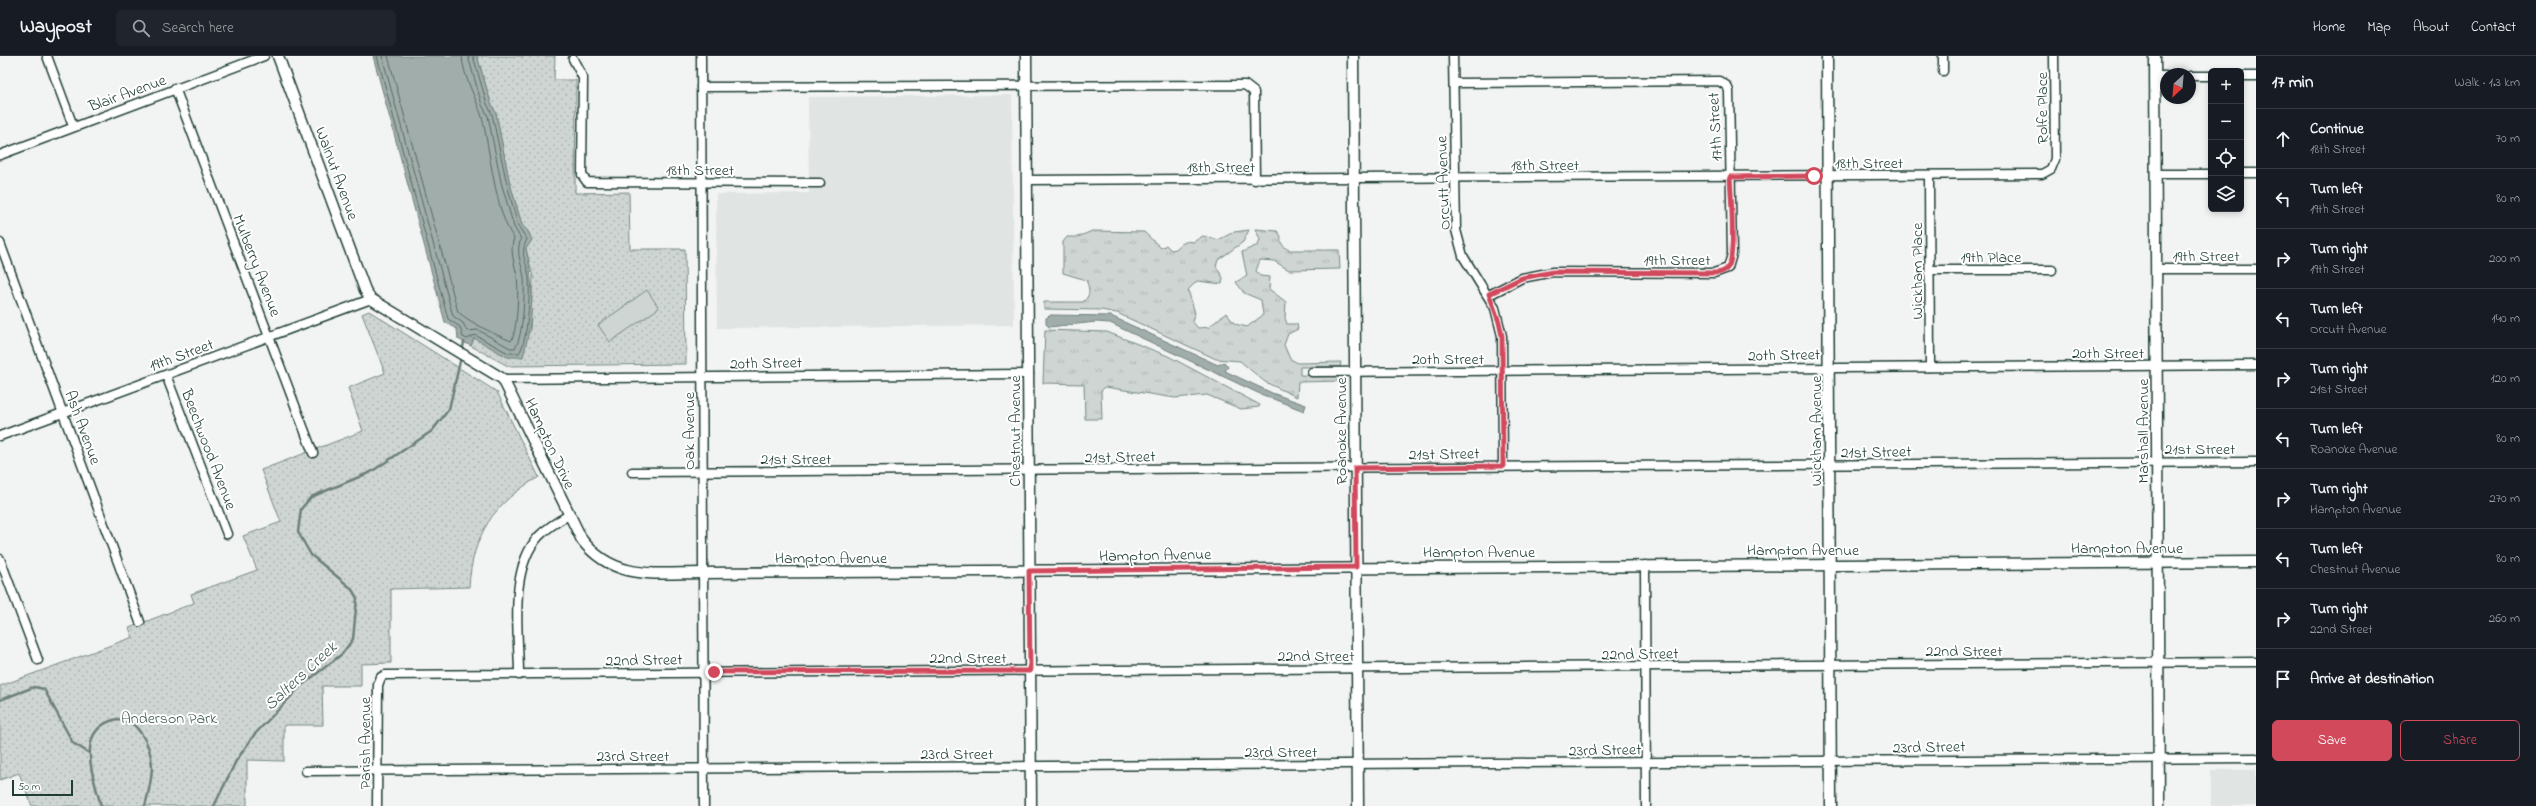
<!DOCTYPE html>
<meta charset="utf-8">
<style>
:root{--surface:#171b24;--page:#20242c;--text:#f1f3f6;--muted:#9ea1a6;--line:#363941;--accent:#d1495b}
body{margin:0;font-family:"Indie Flower",sans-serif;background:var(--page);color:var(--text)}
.controls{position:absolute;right:12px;top:12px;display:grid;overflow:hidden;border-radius:6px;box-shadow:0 2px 6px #0003}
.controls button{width:36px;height:36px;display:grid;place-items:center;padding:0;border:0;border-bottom:1px solid var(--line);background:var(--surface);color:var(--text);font:20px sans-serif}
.compass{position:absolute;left:2160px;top:12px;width:36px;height:36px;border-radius:50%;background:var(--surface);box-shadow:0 2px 6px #0003;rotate:206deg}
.scale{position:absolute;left:12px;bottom:10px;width:61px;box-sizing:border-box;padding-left:4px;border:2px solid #1f3d34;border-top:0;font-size:11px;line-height:14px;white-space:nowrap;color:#1f3d34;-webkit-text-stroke:3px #fff;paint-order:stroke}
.stop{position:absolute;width:12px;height:12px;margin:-9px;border:3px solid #d1495b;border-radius:50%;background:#fff}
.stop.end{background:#d1495b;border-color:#fff;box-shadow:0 1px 4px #0008}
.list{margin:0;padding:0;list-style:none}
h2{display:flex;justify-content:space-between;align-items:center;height:52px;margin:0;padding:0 16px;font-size:17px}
h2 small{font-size:13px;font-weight:400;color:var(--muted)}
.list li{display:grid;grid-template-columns:26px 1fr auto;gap:12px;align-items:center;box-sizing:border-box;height:60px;padding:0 16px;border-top:1px solid var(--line)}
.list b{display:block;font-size:15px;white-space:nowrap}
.list p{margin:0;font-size:13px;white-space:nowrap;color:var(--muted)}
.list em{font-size:13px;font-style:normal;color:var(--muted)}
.actions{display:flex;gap:8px;padding:12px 16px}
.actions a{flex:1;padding:9px 0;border:1px solid var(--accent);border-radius:6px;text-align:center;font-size:14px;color:var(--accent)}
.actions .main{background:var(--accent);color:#fff}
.icon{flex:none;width:22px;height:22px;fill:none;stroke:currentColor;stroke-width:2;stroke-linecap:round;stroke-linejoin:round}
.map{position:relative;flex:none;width:2256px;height:750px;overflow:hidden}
header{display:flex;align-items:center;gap:24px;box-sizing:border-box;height:56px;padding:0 20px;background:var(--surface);border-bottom:1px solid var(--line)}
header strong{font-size:19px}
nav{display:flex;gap:22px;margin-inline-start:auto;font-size:14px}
.search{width:280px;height:36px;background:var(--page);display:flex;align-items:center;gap:10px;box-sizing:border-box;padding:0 14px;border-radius:6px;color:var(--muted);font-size:15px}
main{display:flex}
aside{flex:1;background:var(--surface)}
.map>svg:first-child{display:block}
</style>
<header>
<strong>Waypost</strong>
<div class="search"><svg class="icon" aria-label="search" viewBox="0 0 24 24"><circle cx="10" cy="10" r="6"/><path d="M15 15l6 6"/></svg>Search here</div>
<nav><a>Home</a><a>Map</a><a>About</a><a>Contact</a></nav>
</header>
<main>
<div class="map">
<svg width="2256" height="750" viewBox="0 0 2256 750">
<defs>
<pattern id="grass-tufts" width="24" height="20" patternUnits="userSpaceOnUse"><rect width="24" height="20" fill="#ced5d3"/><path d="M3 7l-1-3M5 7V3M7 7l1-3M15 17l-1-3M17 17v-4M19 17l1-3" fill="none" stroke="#b0b8b6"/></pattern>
<pattern id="park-dots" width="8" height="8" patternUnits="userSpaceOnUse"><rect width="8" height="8" fill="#ced5d3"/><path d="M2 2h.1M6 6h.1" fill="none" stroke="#b0b8b6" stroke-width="1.8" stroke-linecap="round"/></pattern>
</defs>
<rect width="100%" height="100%" fill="#f2f3f3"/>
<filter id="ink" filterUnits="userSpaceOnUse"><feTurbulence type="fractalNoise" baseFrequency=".025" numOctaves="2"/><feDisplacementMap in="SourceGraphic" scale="8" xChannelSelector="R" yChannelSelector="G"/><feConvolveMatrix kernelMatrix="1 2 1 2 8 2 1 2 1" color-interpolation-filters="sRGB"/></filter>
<g filter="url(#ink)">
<g fill="#e0e4e3">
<polygon points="1012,39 1014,269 717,272 716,138 809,137 808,41"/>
<rect x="2211" y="714" width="45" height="36"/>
</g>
<g fill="url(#grass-tufts)" stroke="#768984">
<path d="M1255,173L1277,175L1281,180C1280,187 1282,190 1289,194H1339L1340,213L1289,214L1274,205L1260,204L1256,215L1260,220L1270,221L1269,233L1286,246L1285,262L1287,268H1297L1298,273L1288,278L1284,289L1290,303L1298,307L1341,306L1340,311H1300V319L1342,321L1341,325L1298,326L1297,341L1265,326L1240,305L1216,303L1117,257L1101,254L1044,253V246H1083C1091,239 1090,234 1086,224L1063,217V186L1067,181H1078L1092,175L1144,176L1161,192L1166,189L1171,194L1176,193C1181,188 1185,184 1193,186L1203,180L1218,184L1234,176L1249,174L1243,186L1218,204L1216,210L1223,222L1222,228L1197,225L1188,234L1195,257L1192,265L1198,272L1209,271L1226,257L1235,268L1247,271L1263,259L1261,244L1244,237L1236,226L1247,220L1242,196L1258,189L1260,183Z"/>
<polygon points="1045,274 1107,276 1168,300 1260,349 1259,351 1241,353 1207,339 1175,342 1105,331 1101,335 1102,363 1085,363 1084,328 1043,327"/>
</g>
<g fill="url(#park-dots)" stroke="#768984">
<polygon points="477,0 555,0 554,24 576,24 575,137 629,136 630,193 685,193 686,308 508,310 471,290 474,282 490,290 530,276 533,221 526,193 528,175 522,169 509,124 496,57 491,47"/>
<path d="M369,255L497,336L539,421C494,446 472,480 469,531L391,533V607L361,608V630H322L323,669H284V705L247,704V750H32L19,717L0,724V630L133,581L129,572L194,547L191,538L257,514L243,480L281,466L261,414L363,375L348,332L385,317L362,258Z"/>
</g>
<polygon fill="#ced5d3" stroke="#768984" points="647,234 659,252 610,286 598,269"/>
<g fill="#a1adaa" stroke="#6d807b">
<path d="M373,0H477L491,47L496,57L509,124L522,169L528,175L532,184L526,193C535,230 533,264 523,301H507L474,282L471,290L458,283L457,273L445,266Z"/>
<polygon points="1051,259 1111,260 1218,309 1224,306 1228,311 1225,315 1272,337 1306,349 1304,355 1258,337 1110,267 1096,266 1049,271 1046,268 1046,262"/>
</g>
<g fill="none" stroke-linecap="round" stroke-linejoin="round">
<g stroke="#536a63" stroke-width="1">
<path d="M377,0L448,263L460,271L463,281L467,283L475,279L508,297H519C528,285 530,237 529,222C527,204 519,201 527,183L518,170L506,124L492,58L487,48L473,0"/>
<path d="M382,0L453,260L463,267L467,275L478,274L510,292H515C523,282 525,236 524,222C522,207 515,197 521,183L514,171L501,126L488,60L482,49L468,0"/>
<path d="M388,0L458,256C473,268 492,277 511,285C517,278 519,233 517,221C515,207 509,196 514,182C495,158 490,92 482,61C476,41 463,21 462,0"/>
</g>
<g stroke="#6d807b" stroke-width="2.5">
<polyline points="462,296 464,286"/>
<polyline points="0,644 34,631 44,633 73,687 89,697"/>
<path d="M101,750C94,721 73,673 117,663C127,663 135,668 140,676C158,700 152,724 145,750"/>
<polyline points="214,750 236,705 254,679 301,630 342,598 353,583 357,542 351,532 311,499 298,476 301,453 311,441 371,416 432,375 449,353 461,301"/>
</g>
<defs>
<g id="minor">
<polyline points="47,0 73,70"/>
<polyline points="701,0 704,750"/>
<polyline points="1453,0 1456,174 1463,200 1495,252 1502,280 1503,410"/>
<polyline points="1943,0 1943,15"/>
<polyline points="573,3 583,22 582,119 587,126 820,127"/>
<polyline points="2155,20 2166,20"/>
<polyline points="2190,20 2211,20"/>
<polyline points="2241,20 2256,20"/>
<polyline points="1454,27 1719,25 1727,30 1729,35 1732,198 1728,212 1714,217 1553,216 1522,222 1489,239"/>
<polyline points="701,31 1245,29 1254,36 1255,124"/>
<polyline points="175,32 313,397"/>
<polyline points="0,99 264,0"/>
<polyline points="2241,117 2256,117"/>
<polyline points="2156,118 2211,118"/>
<polyline points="1929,119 1930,311"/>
<polyline points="1027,124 2042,118 2051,113 2055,103 2054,0"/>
<polyline points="0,187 140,566"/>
<polyline points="2156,213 2256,213"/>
<polyline points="1930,214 2052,214"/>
<polyline points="1312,316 2256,309"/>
<polyline points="166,319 227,478"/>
<polyline points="503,323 1029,318"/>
<polyline points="0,380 371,243"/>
<polyline points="632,416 2256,406"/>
<polyline points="0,503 38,604"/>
<polyline points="1645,509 1646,750"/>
<path d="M519,619C519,576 508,514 539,480C548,471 558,465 569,459"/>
<polyline points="306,715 2256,702"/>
<polyline points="377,750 378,629 381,621 385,619 2256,606"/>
</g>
<g id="tertiary">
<path d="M278,0L365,234L371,243L503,323L582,484C614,525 656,517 702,517L2256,506"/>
<polyline points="1026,0 1031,750"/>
<polyline points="1353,0 1358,750"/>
<polyline points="1827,0 1831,750"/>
<polyline points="2155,0 2159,750"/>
</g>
</defs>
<use href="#minor" stroke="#1f3d34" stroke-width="11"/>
<use href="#tertiary" stroke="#1f3d34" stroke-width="13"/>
<use href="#minor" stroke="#fff" stroke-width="8"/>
<use href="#tertiary" stroke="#fff" stroke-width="10"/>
</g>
</g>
<g fill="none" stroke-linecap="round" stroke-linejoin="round" filter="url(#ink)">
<path stroke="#d1495b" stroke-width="5" d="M714,616L1030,615L1029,515L1356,511L1355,412L1503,410L1502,280L1499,266L1489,238L1522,222L1553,216L1714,217C1719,217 1725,216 1728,211C1736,202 1731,137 1730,121L1814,120"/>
</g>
<g text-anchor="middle" stroke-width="4" stroke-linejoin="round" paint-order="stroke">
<g font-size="16" fill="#1f3d34" stroke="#fff">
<text transform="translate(127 36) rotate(-20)" y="6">Blair Avenue</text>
<text transform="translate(2041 52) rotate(-90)" y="6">Rolfe Place</text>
<text transform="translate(1714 71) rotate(-93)" y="6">17th Street</text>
<text x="1869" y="112">18th Street</text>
<text x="1545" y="114">18th Street</text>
<text x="1221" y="116">18th Street</text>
<text x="700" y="119">18th Street</text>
<text transform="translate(338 117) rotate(70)" y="6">Walnut Avenue</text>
<text transform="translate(1442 127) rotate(-92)" y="6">Orcutt Avenue</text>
<text x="2206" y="205">19th Street</text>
<text x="1991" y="206">19th Place</text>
<text x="1677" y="209">19th Street</text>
<text transform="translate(258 209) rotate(69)" y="6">Mulberry Avenue</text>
<text transform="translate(1916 215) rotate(-90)" y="6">Wickham Place</text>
<text x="2108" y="302">20th Street</text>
<text transform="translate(181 298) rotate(-20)" y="6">19th Street</text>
<text transform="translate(1784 298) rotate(-1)" y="6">20th Street</text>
<text x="1448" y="308">20th Street</text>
<text transform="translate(766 306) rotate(-1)" y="6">20th Street</text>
<text transform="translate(84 371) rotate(70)" y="6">Ash Avenue</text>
<text transform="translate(688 375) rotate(-90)" y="6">Oak Avenue</text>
<text transform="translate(1014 375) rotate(-90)" y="6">Chestnut Avenue</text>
<text transform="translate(1340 375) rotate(-90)" y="6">Roanoke Avenue</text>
<text transform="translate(1815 375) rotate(-90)" y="6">Wickham Avenue</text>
<text transform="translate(2142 375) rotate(-90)" y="6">Marshall Avenue</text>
<text transform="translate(551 387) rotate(65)" y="6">Hampton Drive</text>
<text x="2200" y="398">21st Street</text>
<text transform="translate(210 393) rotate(69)" y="6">Beechwood Avenue</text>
<text transform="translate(1876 395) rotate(-1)" y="6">21st Street</text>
<text transform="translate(1444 397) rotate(-1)" y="6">21st Street</text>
<text transform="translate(1120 400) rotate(-1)" y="6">21st Street</text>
<text x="796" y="408">21st Street</text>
<text x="2127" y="497">Hampton Avenue</text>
<text x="1803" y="499">Hampton Avenue</text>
<text x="1479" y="501">Hampton Avenue</text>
<text transform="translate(1155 498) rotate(-1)" y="6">Hampton Avenue</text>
<text x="831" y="507">Hampton Avenue</text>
<text x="1964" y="600">22nd Street</text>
<text transform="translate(1640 597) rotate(-1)" y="6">22nd Street</text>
<text x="1316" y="605">22nd Street</text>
<text x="968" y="607">22nd Street</text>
<text transform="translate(644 603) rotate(-1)" y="6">22nd Street</text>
<text transform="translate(364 687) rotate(-90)" y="6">Parish Avenue</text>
<text transform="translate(1929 690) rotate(-1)" y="6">23rd Street</text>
<text transform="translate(1605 693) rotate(-1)" y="6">23rd Street</text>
<text x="1281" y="701">23rd Street</text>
<text x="957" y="703">23rd Street</text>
<text x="633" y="705">23rd Street</text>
</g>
<g font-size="16" fill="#425b54" stroke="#fff">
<text x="169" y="667">Anderson Park</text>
</g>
<g font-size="17" font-style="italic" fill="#465f57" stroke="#fff">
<text transform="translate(300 619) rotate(-43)" y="6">Salters Creek</text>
</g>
</g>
</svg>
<div class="controls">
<button>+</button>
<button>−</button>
<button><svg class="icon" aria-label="locate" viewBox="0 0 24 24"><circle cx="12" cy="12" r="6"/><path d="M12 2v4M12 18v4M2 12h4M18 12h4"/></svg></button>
<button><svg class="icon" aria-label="layers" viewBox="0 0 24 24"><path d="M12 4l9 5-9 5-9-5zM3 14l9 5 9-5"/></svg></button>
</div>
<svg class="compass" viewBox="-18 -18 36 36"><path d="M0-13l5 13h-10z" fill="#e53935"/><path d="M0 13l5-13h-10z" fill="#9ea1a6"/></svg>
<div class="scale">50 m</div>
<div class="stop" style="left:1814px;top:120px"></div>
<div class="stop end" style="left:714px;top:616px"></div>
</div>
<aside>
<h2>17 min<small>Walk · 1.3 km</small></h2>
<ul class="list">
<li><svg class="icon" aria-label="ahead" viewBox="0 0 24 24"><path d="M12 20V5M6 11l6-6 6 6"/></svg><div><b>Continue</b><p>18th Street</p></div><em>70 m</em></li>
<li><svg class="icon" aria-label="left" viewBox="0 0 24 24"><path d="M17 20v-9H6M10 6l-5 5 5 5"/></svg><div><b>Turn left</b><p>19th Street</p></div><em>80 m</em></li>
<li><svg class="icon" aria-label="right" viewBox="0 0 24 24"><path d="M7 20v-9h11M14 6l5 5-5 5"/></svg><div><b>Turn right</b><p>19th Street</p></div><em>200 m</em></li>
<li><svg class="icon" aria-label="left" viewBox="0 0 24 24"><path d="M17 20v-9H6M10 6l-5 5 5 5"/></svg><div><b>Turn left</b><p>Orcutt Avenue</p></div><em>140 m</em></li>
<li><svg class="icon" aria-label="right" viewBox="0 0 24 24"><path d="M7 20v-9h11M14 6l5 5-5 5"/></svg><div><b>Turn right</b><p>21st Street</p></div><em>120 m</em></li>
<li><svg class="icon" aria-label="left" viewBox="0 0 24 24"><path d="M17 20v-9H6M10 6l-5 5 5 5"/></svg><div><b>Turn left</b><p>Roanoke Avenue</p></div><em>80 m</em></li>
<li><svg class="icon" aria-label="right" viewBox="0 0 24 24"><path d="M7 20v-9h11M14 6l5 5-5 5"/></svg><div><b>Turn right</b><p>Hampton Avenue</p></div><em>270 m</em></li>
<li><svg class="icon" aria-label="left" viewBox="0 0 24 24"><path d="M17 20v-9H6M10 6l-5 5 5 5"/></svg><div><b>Turn left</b><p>Chestnut Avenue</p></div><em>80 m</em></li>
<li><svg class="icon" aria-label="right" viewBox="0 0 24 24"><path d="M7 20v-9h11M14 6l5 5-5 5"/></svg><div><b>Turn right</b><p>22nd Street</p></div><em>260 m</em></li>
<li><svg class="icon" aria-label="arrive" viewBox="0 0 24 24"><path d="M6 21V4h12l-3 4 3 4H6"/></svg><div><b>Arrive at destination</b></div></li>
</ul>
<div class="actions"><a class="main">Save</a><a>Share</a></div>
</aside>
</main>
